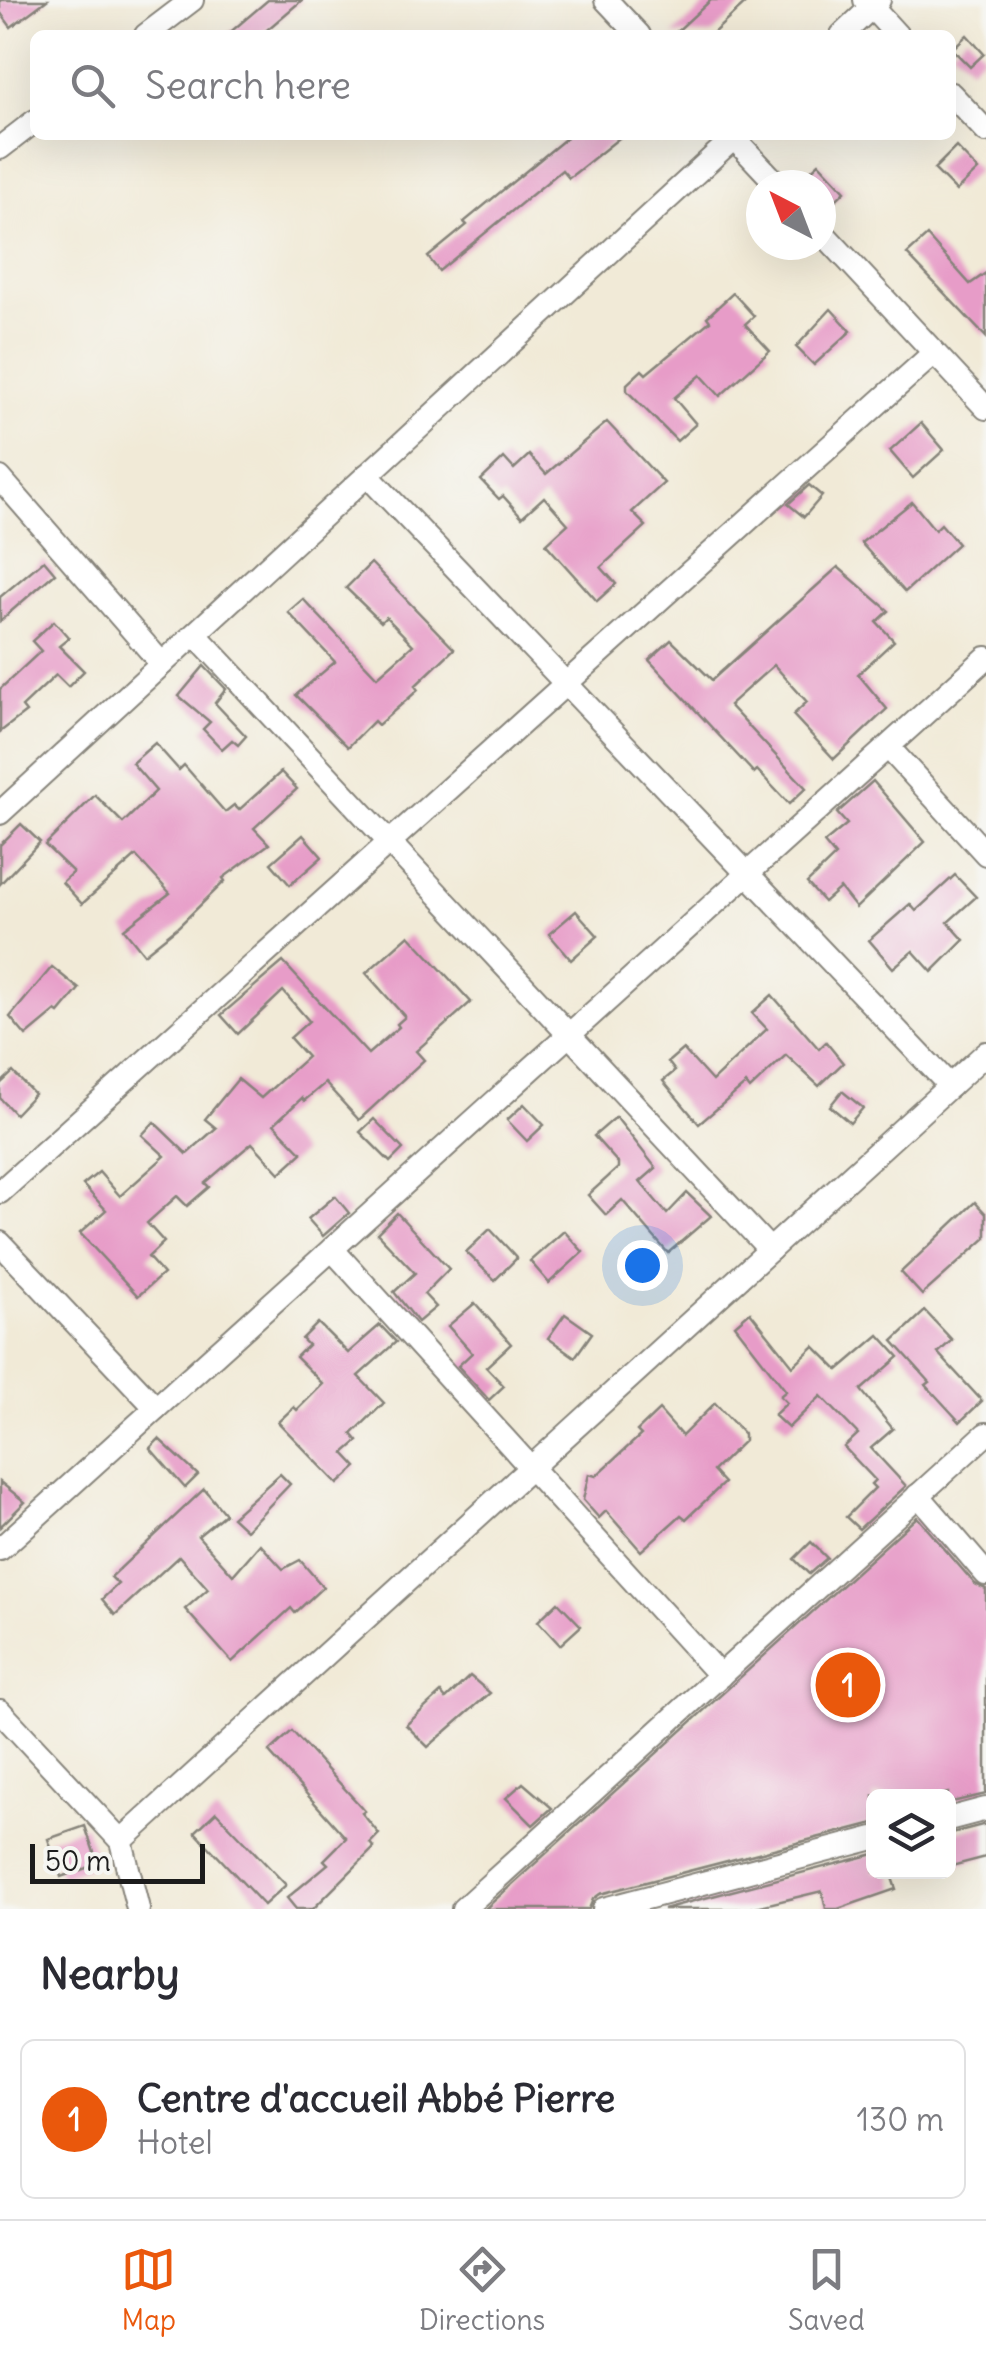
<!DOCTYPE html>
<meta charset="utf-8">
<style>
:root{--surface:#fff;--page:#f2f2f3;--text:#2b2b33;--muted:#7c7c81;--line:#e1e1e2;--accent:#ea580c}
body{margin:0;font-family:Delius,sans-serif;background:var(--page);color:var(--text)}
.controls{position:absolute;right:30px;bottom:30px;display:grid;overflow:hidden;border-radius:15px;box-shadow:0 10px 40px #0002}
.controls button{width:90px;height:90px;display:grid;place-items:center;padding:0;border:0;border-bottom:2px solid var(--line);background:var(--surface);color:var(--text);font:50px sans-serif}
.compass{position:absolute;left:746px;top:170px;width:90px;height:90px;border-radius:50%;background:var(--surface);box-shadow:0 10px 40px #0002;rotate:318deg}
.scale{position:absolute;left:30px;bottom:25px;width:175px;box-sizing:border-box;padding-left:10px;border:5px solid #1c1c1c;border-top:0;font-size:28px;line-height:35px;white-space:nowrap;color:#1c1c1c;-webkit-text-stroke:8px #f6f6f2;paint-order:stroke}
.you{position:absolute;left:642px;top:1265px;width:35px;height:35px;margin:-25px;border:8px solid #fff;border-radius:50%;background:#1a73e8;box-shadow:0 0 0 15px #1a73e833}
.badge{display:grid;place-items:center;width:65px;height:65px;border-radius:50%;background:var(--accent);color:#fff;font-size:32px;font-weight:700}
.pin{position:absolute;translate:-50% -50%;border:5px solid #fff;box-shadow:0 2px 10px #0006}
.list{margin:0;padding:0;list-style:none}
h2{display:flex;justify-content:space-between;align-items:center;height:130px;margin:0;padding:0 40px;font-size:42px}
h2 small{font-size:32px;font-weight:400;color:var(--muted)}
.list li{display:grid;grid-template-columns:65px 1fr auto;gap:30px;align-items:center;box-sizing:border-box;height:160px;margin:0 20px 20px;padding:0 20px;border:2px solid var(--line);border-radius:15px}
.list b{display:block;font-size:38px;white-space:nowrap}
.list p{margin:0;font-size:32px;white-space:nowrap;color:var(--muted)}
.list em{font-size:32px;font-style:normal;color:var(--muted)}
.icon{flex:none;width:55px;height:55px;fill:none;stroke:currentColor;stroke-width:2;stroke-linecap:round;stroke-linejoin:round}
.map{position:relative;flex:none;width:986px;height:1909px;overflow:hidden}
.search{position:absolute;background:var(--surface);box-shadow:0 10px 40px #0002;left:30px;right:30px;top:30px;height:110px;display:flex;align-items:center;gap:25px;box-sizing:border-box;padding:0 35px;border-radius:15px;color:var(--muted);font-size:38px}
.sheet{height:310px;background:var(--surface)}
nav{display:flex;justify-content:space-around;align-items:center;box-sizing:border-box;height:140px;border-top:2px solid var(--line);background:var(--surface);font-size:28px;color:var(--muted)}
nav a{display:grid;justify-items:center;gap:5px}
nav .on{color:var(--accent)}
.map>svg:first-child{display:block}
</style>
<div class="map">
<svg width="986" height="1909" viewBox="0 0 986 1909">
<rect width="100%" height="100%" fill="#f6f6f2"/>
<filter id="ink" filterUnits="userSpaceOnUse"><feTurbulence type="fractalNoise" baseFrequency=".01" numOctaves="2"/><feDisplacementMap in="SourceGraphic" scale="20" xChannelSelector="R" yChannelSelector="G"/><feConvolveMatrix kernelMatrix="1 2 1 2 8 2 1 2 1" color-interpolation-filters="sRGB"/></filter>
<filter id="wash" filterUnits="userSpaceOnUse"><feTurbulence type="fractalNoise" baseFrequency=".0048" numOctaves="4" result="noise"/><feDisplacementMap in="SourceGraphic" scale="40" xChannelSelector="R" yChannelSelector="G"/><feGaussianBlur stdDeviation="2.25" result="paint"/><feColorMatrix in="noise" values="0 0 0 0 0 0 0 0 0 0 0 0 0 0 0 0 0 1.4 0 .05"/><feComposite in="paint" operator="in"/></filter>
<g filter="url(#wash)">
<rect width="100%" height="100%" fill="#f1ead7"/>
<g id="blocks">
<g fill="#e79cc8">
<polygon points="0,0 47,0 11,27 0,12"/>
<polygon points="268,0 302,0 261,35 227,35"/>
<polygon points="711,0 749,0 711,35 673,35"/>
<polygon points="967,35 984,54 970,67 952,49"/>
<polygon points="570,135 623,135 569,178 562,170 439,271 428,257 467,225 464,222"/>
<polygon points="956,147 978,170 956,191 934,169"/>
<polygon points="819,163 845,191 830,206 821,196 821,185 795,185"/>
<polygon points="927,236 970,284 986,273 986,337 907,254"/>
<polygon points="733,293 754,316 745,324 770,351 720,396 701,375 674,398 696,424 677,441 627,391 627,384 642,370 646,374 710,321 707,317"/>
<polygon points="831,309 851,331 814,365 796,347"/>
<polygon points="607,422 664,483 632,512 646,526 601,567 616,584 597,601 546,544 568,524 544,497 522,517 503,496 499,499 481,480 504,458 514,469 529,455 546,474"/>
<polygon points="921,423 944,450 913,478 890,451"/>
<polygon points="809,485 822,496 804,517 788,504"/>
<polygon points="912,502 935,530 941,524 958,544 905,592 861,543"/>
<polygon points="44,560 55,573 0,621 0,597"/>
<polygon points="371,563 454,649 415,686 418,690 378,725 374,721 348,747 296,695 335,662 288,612 303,599 377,677 413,645 386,617 381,622 346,588"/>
<polygon points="838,567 889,611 877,622 894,641 858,674 887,709 834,759 793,715 807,702 774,665 729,705 806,788 789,804 757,770 754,773 649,660 671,640 712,680"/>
<polygon points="54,621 69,638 59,646 84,671 68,687 56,675 22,707 26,712 0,732 0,689 41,651 32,641"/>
<polygon points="204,666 226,689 215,703 246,736 238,745 232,740 222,749 203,729 210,722 179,696"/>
<polygon points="155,743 179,770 184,765 225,812 234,805 239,810 281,772 297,789 254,828 269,844 223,878 225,881 179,926 144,954 124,929 170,893 136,856 82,904 62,882 73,872 45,845 95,795 123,823 156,791 132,763"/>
<polygon points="873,781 925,842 856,908 840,888 824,902 807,883 835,856 824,843 847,824 837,813"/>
<polygon points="21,824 40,842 0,884 0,845"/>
<polygon points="303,835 322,857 290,885 271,863"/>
<polygon points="955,875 976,897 948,922 964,940 932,972 913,951 893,968 869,940 910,904 916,911"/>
<polygon points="576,911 598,936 571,960 549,934"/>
<polygon points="409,935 471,1002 416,1051 424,1060 359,1120 325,1083 304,1101 302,1098 274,1124 302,1153 280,1173 252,1143 205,1183 209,1187 187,1206 177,1196 147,1223 164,1242 148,1257 163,1274 138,1296 80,1233 106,1210 83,1185 99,1172 120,1196 165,1156 142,1135 154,1122 187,1154 216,1128 205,1119 238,1079 261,1098 307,1057 290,1038 309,1021 283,991 238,1034 221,1015 283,962 368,1054 399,1027 397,1024 405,1017 366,973"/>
<polygon points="52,967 79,989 59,1013 56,1011 26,1036 10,1017"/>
<polygon points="772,995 819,1049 826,1042 843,1063 819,1086 786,1055 750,1089 746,1084 699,1124 663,1081 675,1071 668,1062 683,1049 712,1081 767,1029 752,1013"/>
<polygon points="13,1072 34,1094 15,1114 0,1098 0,1084"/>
<polygon points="842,1091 863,1108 850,1123 830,1106"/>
<polygon points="524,1104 544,1125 527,1141 507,1120"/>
<polygon points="616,1117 656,1168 640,1182 667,1214 687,1193 711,1216 668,1253 622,1200 606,1215 588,1195 618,1168 618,1163 594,1136"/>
<polygon points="374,1119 403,1149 390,1162 360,1132"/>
<polygon points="335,1196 349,1213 323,1236 308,1219"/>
<polygon points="975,1202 986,1214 986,1238 922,1295 901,1272"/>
<polygon points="397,1213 449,1269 424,1294 436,1307 418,1322 394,1292 415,1273 377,1233"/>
<polygon points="490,1229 517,1258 495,1280 466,1252"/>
<polygon points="564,1231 583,1252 549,1283 530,1261"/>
<polygon points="475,1303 511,1344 486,1367 504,1386 489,1400 458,1366 472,1353 448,1326"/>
<polygon points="925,1311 952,1340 938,1353 982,1401 960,1422 926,1385 930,1382 893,1341"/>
<polygon points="750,1312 793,1366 814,1346 838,1370 879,1335 899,1357 861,1390 893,1429 871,1448 906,1486 859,1529 846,1517 875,1488 871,1484 875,1480 844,1447 858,1434 821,1396 788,1428 774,1415 787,1403 780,1396 786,1391 735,1325"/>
<polygon points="565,1314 592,1333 575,1357 548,1338"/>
<polygon points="318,1323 348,1353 380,1325 396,1342 358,1376 384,1403 352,1434 358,1441 344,1453 357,1467 338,1484 278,1422 294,1407 297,1410 323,1384 296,1357 308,1345 302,1339"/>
<polygon points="715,1403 744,1434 744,1441 713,1471 724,1483 686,1519 681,1515 641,1551 606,1511 599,1518 583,1500 589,1474 596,1476 641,1435 637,1431 659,1410 682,1436"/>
<polygon points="159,1439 198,1475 185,1488 150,1448"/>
<polygon points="280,1474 290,1484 246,1530 232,1517"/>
<polygon points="0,1482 25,1502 0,1527"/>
<polygon points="204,1489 225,1514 198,1536 233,1575 260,1544 283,1569 300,1560 323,1587 295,1613 291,1608 232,1662 185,1609 208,1589 179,1556 115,1615 102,1599 118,1584 111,1577"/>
<polygon points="917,1517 975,1584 986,1589 986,1794 948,1803 948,1793 934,1796 874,1796 874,1823 600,1894 593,1899 589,1909 485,1909"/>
<polygon points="811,1542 827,1558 809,1574 794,1559"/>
<polygon points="558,1602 581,1626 560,1645 538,1621"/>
<polygon points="470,1676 490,1693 428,1747 406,1725 441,1693 446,1699"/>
<polygon points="292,1731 365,1811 362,1813 379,1834 370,1843 374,1848 313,1909 296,1909 287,1898 328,1864 324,1860 346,1838 269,1752"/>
<polygon points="523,1783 552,1808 533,1825 506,1798"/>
<polygon points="216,1812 286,1885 264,1905 195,1832"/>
<polygon points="986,1824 986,1857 948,1867 948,1834"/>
<polygon points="85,1826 98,1864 61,1877 48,1839"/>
<polygon points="874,1854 874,1872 890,1872 896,1889 838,1909 826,1909 822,1891 748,1909 663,1909"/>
</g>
</g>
</g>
<g filter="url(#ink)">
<use href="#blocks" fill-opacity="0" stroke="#86837a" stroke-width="2.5"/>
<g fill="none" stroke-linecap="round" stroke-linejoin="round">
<defs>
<g id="street">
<polyline points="606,0 639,35"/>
<polyline points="865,0 897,35"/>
<polyline points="146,35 192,0"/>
<polyline points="842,35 879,0"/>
<polyline points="951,94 986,131"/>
<polyline points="731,135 778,185"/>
<polyline points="0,148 35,121"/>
<polyline points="821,231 986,408"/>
<polyline points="367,475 950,1086"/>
<polyline points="0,478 162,664"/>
<polyline points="195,634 770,1250"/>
<polyline points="888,747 986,854"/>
<polyline points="0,813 737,135"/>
<polyline points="0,1192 934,353"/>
<polyline points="0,1243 156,1408"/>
<polyline points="332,1249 720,1676"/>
<polyline points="918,1495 986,1574"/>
<polyline points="0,1549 986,658"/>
<polyline points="0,1711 121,1841 138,1909"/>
<polyline points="948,1819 986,1809"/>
<polyline points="121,1841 986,1053"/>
<polyline points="463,1909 986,1434"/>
<polyline points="604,1909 874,1838"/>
</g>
</defs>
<use href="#street" stroke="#86837a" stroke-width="26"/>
<use href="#street" stroke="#fff" stroke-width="22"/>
</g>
</g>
</svg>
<div class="controls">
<button><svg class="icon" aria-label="layers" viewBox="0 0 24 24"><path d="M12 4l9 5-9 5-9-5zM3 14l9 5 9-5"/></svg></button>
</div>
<svg class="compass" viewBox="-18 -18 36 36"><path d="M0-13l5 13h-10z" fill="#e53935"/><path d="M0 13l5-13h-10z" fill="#7c7c81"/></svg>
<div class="scale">50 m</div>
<div class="you"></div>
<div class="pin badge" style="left:848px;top:1685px">1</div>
<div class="search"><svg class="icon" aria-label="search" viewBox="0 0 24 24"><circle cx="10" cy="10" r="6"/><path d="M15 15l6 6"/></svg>Search here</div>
</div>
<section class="sheet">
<h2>Nearby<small></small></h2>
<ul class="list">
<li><span class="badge">1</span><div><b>Centre d'accueil Abbé Pierre</b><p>Hotel</p></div><em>130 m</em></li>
</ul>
</section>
<nav>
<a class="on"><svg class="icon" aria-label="map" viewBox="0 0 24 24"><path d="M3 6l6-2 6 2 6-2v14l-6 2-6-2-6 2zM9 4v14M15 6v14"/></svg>Map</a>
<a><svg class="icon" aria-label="directions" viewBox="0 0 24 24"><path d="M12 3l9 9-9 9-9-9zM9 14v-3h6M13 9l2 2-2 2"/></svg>Directions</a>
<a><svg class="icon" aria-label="saved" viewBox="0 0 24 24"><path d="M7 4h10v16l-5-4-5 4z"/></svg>Saved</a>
</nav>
